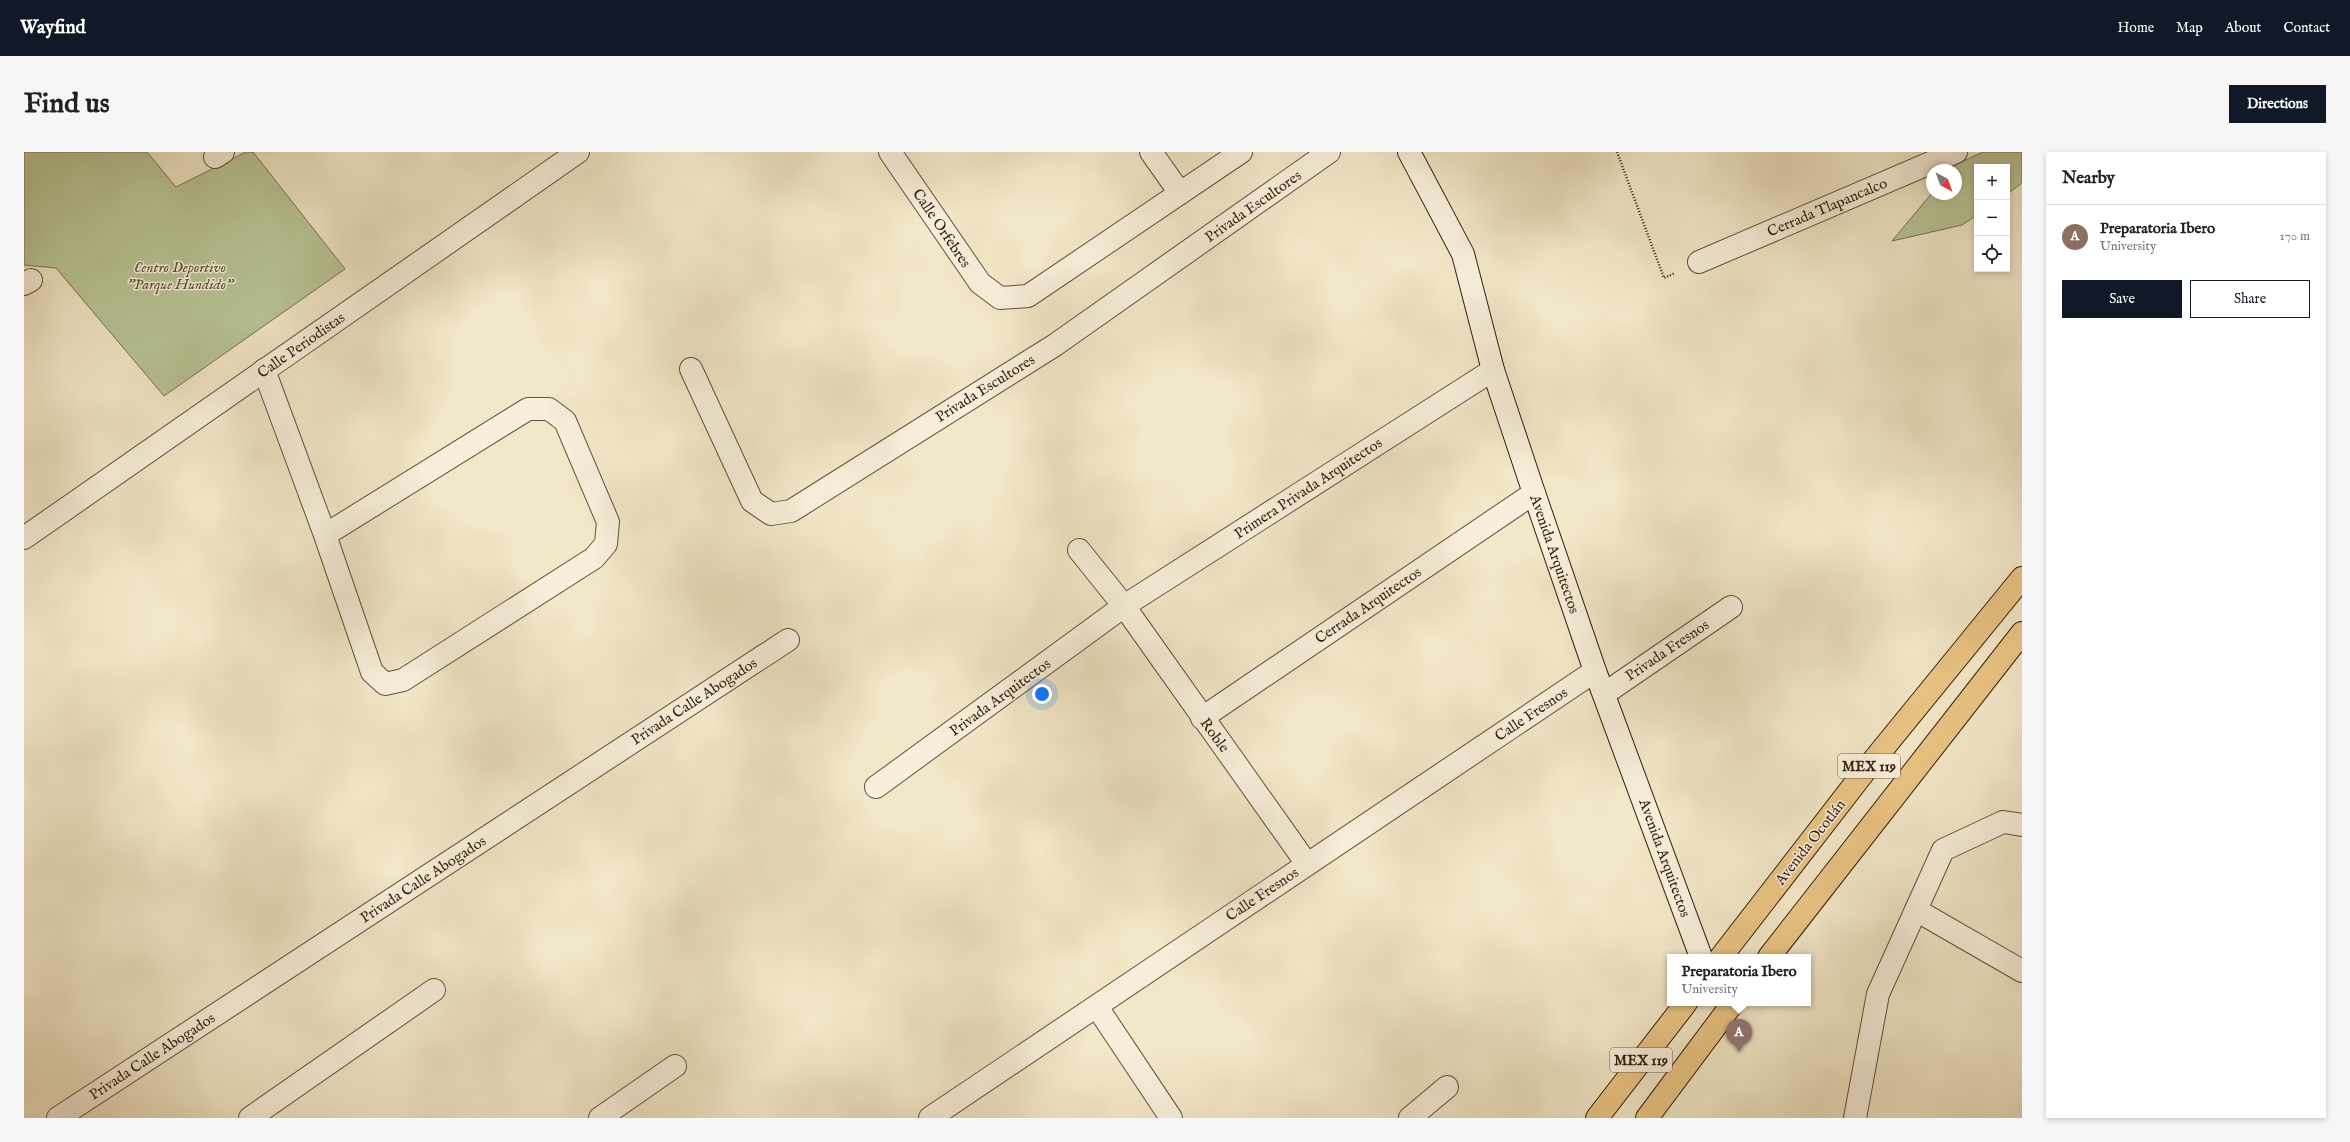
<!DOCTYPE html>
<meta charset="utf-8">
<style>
:root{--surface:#fff;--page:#f6f6f6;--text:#222;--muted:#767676;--line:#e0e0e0;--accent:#111827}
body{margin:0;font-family:"IM FELL English",serif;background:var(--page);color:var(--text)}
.controls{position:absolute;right:12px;top:12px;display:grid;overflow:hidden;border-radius:0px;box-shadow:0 2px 6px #0003}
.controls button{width:36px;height:36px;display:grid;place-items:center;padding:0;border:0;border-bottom:1px solid var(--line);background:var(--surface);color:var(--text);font:20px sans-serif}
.compass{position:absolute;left:1902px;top:12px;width:36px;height:36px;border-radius:50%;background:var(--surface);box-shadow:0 2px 6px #0003;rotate:139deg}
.you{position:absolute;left:1018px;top:542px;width:14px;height:14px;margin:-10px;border:3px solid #fff;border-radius:50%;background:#1a73e8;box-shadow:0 0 0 6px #1a73e833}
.badge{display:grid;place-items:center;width:26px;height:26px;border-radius:50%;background:var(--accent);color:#fff;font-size:13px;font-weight:700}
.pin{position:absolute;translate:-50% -33px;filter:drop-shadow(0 1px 2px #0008)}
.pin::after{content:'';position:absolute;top:21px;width:14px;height:12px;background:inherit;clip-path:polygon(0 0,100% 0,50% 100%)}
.popup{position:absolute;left:1643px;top:802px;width:144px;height:52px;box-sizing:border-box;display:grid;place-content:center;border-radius:0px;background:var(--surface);filter:drop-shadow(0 1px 3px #0005);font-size:13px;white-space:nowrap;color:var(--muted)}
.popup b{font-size:15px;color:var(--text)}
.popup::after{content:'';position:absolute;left:50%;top:100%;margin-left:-8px;border:8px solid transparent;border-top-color:var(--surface)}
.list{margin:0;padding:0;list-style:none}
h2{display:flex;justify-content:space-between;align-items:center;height:52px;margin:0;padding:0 16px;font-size:17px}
h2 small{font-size:13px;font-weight:400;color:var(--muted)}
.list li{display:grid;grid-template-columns:26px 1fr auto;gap:12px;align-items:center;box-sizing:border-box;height:64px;padding:0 16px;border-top:1px solid var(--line)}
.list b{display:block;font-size:15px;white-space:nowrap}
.list p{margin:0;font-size:13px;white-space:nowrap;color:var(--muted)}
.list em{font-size:13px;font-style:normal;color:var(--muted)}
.actions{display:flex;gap:8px;padding:12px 16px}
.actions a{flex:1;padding:9px 0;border:1px solid var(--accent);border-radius:0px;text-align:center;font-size:14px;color:var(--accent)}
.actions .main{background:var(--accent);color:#fff}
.icon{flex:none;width:22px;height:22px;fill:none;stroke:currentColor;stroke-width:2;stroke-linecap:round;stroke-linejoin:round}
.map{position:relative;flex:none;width:1998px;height:966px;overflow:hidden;border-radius:0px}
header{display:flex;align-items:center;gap:24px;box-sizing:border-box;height:56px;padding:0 20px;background:var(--accent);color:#fff}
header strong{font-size:19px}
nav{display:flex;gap:22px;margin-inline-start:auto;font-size:14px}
.intro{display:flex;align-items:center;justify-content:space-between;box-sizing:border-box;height:96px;padding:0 24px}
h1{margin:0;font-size:28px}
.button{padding:10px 18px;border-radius:0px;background:var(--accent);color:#fff;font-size:14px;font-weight:700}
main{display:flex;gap:24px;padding:0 24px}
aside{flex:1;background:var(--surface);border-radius:0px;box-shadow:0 2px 6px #0003}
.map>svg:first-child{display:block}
</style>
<header>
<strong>Wayfind</strong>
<nav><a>Home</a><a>Map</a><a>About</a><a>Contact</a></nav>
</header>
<div class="intro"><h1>Find us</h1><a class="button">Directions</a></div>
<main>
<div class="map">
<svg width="1998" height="966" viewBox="0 0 1998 966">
<rect width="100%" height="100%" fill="#f2e7c8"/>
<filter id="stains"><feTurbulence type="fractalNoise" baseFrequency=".005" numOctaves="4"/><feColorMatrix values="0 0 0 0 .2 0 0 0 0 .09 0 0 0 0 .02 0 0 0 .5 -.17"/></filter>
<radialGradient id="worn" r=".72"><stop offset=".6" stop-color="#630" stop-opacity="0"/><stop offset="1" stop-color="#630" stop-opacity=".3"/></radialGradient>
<g fill="#b9c597" stroke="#767153">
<polygon points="0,0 123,0 152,35 222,0 229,0 321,117 140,244 32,116 0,113"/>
<polygon points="1959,0 1998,0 1998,31 1983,42 1983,15 1953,15 1953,63 1938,73 1868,89 1908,41 1932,42 1932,18 1927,18 1931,13"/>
</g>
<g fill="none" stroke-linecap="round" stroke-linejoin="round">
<defs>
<g id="street">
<polyline points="866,0 956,131 976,146 1004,144 1217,0"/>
<polyline points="1127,0 1156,41"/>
<polyline points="191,5 199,0"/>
<polyline points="1675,110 1932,0"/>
<polyline points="0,132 7,128"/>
<polyline points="667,217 728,349 747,362 767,359 1031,193 1305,0"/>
<polyline points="240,218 301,383 348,520 361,532 379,528 570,406 582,392 584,370 541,269 525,257 504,257 301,383"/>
<polyline points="0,386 554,0"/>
<polyline points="1055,398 1100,454 1283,712"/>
<polyline points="1580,542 1707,455"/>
<polyline points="1178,566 1510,341"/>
<polyline points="852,635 1100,454 1469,218"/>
<polyline points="1892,758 1998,819"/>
<polyline points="1073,855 1147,966"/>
<polyline points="34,966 764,488"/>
<polyline points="226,966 410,838"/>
<polyline points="576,966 651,914"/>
<polyline points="906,966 1571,519"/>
<polyline points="1386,966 1423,935"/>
<polyline points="1831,966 1854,842 1919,698 1979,670 1998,673"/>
</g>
<polyline id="secondary" points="1385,0 1439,102 1469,218 1510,341 1571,519 1677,805"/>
<g id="primary">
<polyline points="1697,805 1844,615 1998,426"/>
<polyline points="1745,805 1998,481"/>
<polyline points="1573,966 1662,851"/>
<polyline points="1623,966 1709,851"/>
</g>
</defs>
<use href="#street" stroke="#64503d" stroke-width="24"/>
<use href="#secondary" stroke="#341d0f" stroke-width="24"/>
<use href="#primary" stroke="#341d0f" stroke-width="24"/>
<polyline stroke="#341d0f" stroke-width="2.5" stroke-dasharray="1 2" stroke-linecap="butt" points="1593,0 1640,126 1651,121"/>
<use href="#street" stroke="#f7efdb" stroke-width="22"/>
<use href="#secondary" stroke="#f7efdb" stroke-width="22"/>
<use href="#primary" stroke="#e9c484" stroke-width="22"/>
</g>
<g text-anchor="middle" stroke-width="3" stroke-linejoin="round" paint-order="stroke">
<g fill="#f7efdb" stroke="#6e5c4c" stroke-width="1">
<rect x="1814" y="602" width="62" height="24" rx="3"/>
<rect x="1586" y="896" width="62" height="24" rx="3"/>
</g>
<g font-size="14" font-weight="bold" fill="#341d0f">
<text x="1845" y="619">MEX 119</text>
<text x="1617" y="913">MEX 119</text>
</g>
<g font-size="15" fill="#341d0f" stroke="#f7efdb">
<text transform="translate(1229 54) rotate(-35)" y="5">Privada Escultores</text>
<text transform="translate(1803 55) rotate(-23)" y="5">Cerrada Tlapancalco</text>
<text transform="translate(918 76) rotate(56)" y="5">Calle Orfebres</text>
<text transform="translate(277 193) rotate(-35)" y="5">Calle Periodistas</text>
<text transform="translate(961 236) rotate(-32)" y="5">Privada Escultores</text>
<text transform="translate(1284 336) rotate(-33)" y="5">Primera Privada Arquitectos</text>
<text transform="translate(1531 402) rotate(71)" y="5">Avenida Arquitectos</text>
<text transform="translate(1344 453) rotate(-34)" y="5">Cerrada Arquitectos</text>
<text transform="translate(1643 498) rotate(-34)" y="5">Privada Fresnos</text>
<text transform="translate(976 545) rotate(-36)" y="5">Privada Arquitectos</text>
<text transform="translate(670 549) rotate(-33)" y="5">Privada Calle Abogados</text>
<text transform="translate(1507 562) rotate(-34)" y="5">Calle Fresnos</text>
<text transform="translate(1191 583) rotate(54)" y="5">Roble</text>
<text transform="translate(1786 690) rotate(-52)" y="5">Avenida Ocotlán</text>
<text transform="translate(1641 706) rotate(70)" y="5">Avenida Arquitectos</text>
<text transform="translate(399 727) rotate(-33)" y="5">Privada Calle Abogados</text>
<text transform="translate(1238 742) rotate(-34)" y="5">Calle Fresnos</text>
<text transform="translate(128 904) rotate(-33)" y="5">Privada Calle Abogados</text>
</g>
<g font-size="15" font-style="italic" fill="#5c4f38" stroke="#f7efdb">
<text x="156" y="120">Centro Deportivo<tspan x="156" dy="17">"Parque Hundido"</tspan></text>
</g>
</g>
<rect width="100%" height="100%" filter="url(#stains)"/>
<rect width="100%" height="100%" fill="url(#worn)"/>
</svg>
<div class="controls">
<button>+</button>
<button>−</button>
<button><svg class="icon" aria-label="locate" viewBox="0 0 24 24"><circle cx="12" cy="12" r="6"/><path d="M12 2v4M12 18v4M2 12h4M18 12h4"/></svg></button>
</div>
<svg class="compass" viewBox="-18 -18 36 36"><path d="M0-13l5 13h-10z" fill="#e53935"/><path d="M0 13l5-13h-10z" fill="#767676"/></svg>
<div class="you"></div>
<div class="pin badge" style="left:1715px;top:900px;background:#8d6e63">A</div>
<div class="popup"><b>Preparatoria Ibero</b>University</div>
</div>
<aside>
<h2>Nearby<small></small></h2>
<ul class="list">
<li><span class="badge" style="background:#8d6e63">A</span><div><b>Preparatoria Ibero</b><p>University</p></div><em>170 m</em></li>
</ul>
<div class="actions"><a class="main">Save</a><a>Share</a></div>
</aside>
</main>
